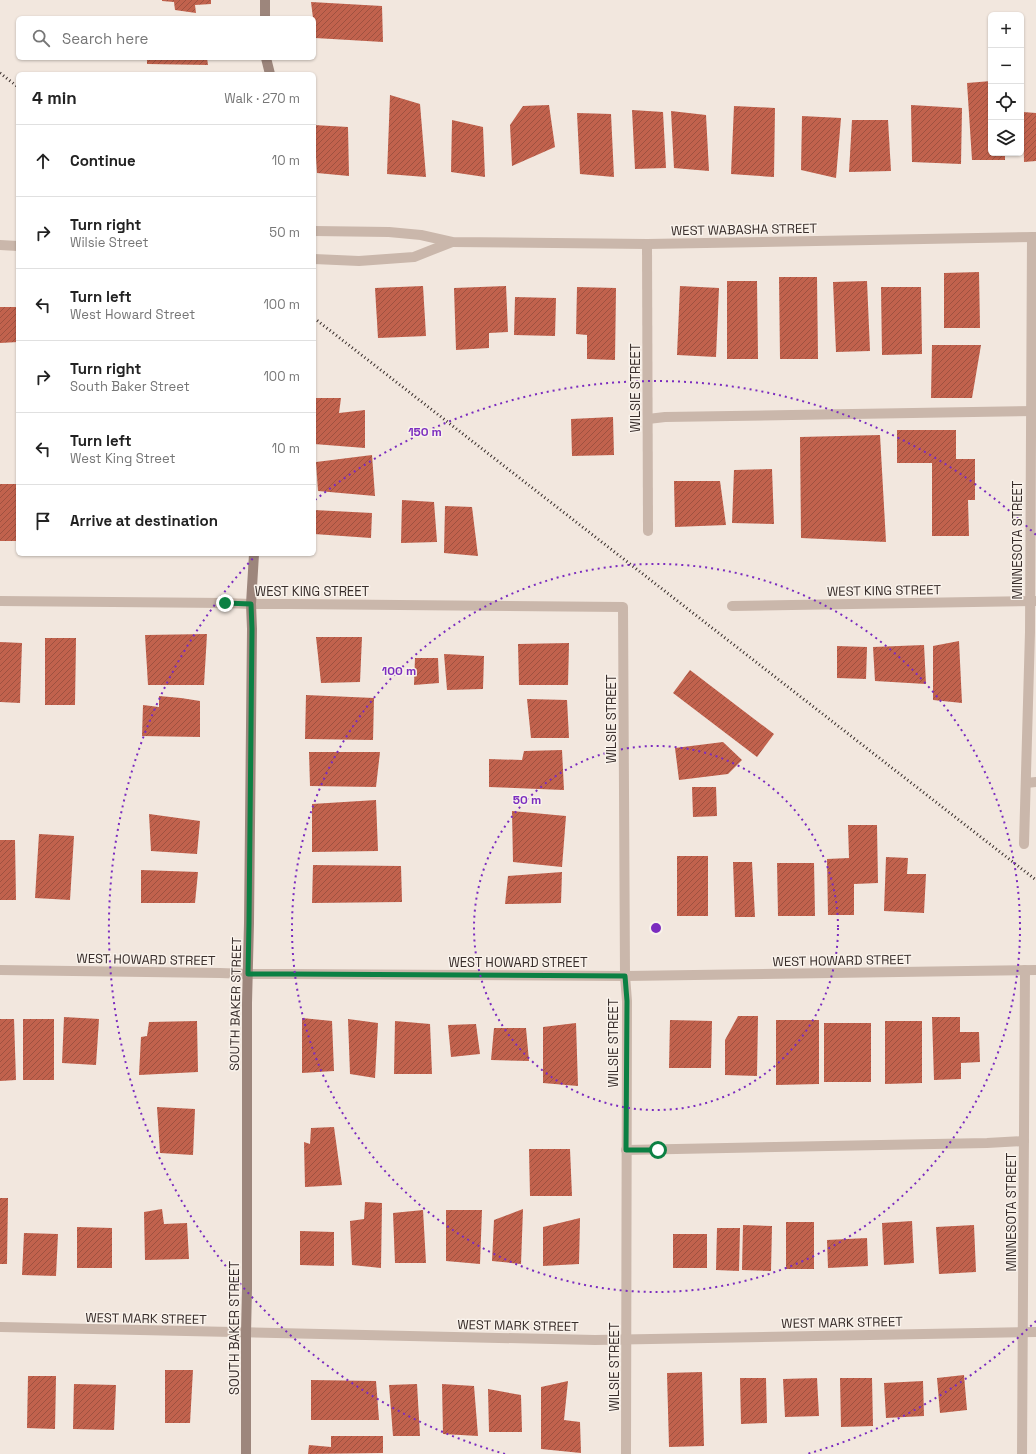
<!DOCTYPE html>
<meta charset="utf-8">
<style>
:root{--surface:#fff;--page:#f6f6f6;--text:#222;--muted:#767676;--line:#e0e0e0}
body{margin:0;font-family:"Space Grotesk",sans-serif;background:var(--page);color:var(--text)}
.controls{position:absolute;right:12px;top:12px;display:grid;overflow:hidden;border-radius:6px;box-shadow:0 1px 3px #0004}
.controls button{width:36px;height:36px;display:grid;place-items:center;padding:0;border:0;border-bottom:1px solid var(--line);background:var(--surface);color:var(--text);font:20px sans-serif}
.stop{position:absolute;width:12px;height:12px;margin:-9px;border:3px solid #0b8043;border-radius:50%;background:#fff}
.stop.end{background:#0b8043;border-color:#fff;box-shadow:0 1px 4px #0008}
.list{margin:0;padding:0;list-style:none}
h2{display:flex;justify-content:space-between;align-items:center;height:52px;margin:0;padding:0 16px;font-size:17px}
h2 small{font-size:13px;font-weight:400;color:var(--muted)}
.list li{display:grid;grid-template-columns:26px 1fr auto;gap:12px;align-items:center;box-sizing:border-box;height:72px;padding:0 16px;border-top:1px solid var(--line)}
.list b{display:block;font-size:15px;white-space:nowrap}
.list p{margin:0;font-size:13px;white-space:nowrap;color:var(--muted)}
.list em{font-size:13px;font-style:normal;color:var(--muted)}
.icon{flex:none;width:22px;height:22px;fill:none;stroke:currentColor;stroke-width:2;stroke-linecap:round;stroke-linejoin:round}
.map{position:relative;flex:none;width:1036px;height:1454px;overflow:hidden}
.search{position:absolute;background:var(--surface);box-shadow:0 1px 3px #0004;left:16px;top:16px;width:300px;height:44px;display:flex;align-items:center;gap:10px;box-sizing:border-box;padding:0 14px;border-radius:6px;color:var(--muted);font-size:15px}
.panel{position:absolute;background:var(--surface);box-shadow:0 1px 3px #0004;left:16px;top:72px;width:300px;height:484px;border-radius:6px}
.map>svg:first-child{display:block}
</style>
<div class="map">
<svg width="1036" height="1454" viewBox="0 0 1036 1454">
<defs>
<pattern id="building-hatch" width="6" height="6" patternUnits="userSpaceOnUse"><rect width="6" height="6" fill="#c1624d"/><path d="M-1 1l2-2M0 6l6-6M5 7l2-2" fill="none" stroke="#9e5140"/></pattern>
</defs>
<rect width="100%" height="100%" fill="#f2e7de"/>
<g fill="url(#building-hatch)">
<polygon points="162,0 211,0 211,4 195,5 196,13 175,10 174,2 162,1"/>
<polygon points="311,2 382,6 383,42 315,38 314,18 313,18"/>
<polygon points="147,58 207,58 208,65 147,64"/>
<polygon points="991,81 991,153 1005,153 1005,160 972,160 967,83"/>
<polygon points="390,95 420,104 426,177 387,174"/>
<polygon points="549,105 555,147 512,166 510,125 523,106"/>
<polygon points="911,105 962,108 961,164 912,162"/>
<polygon points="734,106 775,108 774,177 731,174"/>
<polygon points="632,110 663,112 666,168 635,169"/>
<polygon points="671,111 706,115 709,171 674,168"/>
<polygon points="1023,112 1036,113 1036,161 1024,162"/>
<polygon points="577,113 611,114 614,177 580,174"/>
<polygon points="802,116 841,118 836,178 801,170"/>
<polygon points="452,120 483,127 485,177 451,172"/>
<polygon points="852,120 888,120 891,171 849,172"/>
<polygon points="314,125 348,127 349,176 317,173"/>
<polygon points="979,272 980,328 944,328 944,273"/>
<polygon points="779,277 817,277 818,359 780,359"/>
<polygon points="727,281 757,281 758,359 727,359"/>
<polygon points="867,281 870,351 836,352 833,282"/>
<polygon points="423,286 426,336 378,338 375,288"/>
<polygon points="506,286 508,332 489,333 489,348 456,350 454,288"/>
<polygon points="680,286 719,288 716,357 677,355"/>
<polygon points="577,287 616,288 615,360 587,359 587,335 576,334"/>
<polygon points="881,287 921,287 922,354 882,355"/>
<polygon points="515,297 556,298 555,336 514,335"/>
<polygon points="0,307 17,307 18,342 0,343"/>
<polygon points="932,345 981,345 972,398 931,398"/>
<polygon points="314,398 341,398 339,413 365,410 365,448 314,444"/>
<polygon points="613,417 614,455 572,456 571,419"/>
<polygon points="897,430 956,430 956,459 975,459 975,500 968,500 969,536 932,536 932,463 897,463"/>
<polygon points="880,435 886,542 801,538 800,437"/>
<polygon points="372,455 375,496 318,491 316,462"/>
<polygon points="772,469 774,524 732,523 734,470"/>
<polygon points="674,481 720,481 726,525 675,527"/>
<rect x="0" y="484" width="18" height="57"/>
<polygon points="402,500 434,502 437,542 401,543"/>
<polygon points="445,506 472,507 478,556 444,553"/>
<polygon points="314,510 372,513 371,538 314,534"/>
<polygon points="207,634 204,685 148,685 145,635"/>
<polygon points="316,637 362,637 360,682 321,683"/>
<polygon points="45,638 76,638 75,705 45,705"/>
<polygon points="959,641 962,703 933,700 933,646"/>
<polygon points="0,642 22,643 20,703 0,702"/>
<polygon points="569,643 568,685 519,685 518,644"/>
<polygon points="924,645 926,684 875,681 873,647"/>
<polygon points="837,646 867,647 866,679 837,678"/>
<polygon points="444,654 484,656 483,689 447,690"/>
<polygon points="415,658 438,658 439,683 414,685"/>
<polygon points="690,670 774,734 757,757 673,693"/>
<polygon points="306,695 374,698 373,740 305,739"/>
<polygon points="159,696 181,698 200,701 200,737 142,736 143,705 159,707"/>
<polygon points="527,699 567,700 569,738 531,738"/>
<polygon points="723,742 742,760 728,774 679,780 675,748"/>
<polygon points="562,750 564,790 489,787 489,759 522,760 524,751"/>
<polygon points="309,752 380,752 376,787 310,786"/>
<polygon points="692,787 716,787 717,816 693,817"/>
<polygon points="376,800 378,851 312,852 312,804"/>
<polygon points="512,811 566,816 562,867 513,862"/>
<polygon points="149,814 200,821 197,854 151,851"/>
<polygon points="848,825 877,825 878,883 854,884 854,915 828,915 827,859 849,858"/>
<polygon points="39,834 74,836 70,900 35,898"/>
<polygon points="0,840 15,840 16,900 0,900"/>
<rect x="677" y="856" width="31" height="60"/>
<polygon points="886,857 908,858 907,874 926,874 924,913 884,911"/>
<polygon points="733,862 752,862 755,917 735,917"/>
<polygon points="777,863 814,863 815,916 778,916"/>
<polygon points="313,865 401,866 402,902 312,903"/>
<polygon points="141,870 198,872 195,903 141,903"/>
<polygon points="562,872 561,903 505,904 508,876"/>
<polygon points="738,1016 758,1016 757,1076 725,1075 725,1040"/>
<polygon points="64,1017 99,1019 96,1065 62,1063"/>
<polygon points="932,1017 960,1017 960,1032 979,1032 980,1062 961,1063 961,1079 934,1080"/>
<polygon points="302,1018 332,1021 334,1071 302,1073"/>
<polygon points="0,1019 14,1019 16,1080 0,1081"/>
<rect x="23" y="1019" width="31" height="61"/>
<polygon points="348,1019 378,1023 375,1078 350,1074"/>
<polygon points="670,1020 712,1021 711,1068 669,1068"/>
<polygon points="776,1020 819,1020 819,1084 776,1085"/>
<polygon points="197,1021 198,1072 139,1075 141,1037 147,1036 149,1022"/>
<polygon points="395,1021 430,1024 432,1074 394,1074"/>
<polygon points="885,1021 922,1021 922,1083 885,1084"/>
<polygon points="576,1023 578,1086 543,1083 543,1027"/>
<rect x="824" y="1023" width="47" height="59"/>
<polygon points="476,1024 480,1054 451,1057 448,1025"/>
<polygon points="494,1028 526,1028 529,1061 491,1060"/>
<polygon points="157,1107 195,1109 193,1155 160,1153"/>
<polygon points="334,1127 342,1185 305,1187 304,1142 310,1144 311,1128"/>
<polygon points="529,1149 570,1149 572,1196 530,1196"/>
<polygon points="0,1198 8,1198 7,1264 0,1264"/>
<polygon points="365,1202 382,1203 381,1268 352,1265 350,1221 364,1219"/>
<polygon points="162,1209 164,1224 187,1223 189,1259 145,1260 144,1212"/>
<polygon points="523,1209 521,1264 492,1261 494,1220"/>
<polygon points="423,1210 426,1263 395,1263 393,1213"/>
<polygon points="446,1210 482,1210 480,1264 446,1261"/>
<polygon points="580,1218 579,1264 543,1266 543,1227"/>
<polygon points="912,1221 914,1263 884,1265 882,1223"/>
<rect x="786" y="1222" width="28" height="47"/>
<polygon points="743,1225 772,1226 771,1271 742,1270"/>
<polygon points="974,1225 976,1272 939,1274 936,1227"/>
<polygon points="77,1227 112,1228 112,1268 77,1268"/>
<polygon points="717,1228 740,1228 739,1271 716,1270"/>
<polygon points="300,1231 334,1232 334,1266 300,1265"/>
<polygon points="24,1233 58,1234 56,1276 22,1275"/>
<rect x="673" y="1234" width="34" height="34"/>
<polygon points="867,1238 868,1266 828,1268 827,1240"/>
<polygon points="165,1370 193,1370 190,1423 165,1423"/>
<polygon points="702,1372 704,1446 669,1447 667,1373"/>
<polygon points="964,1375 967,1410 940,1413 937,1378"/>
<polygon points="28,1376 56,1376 55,1429 27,1428"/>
<polygon points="740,1378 766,1378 767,1423 741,1424"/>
<polygon points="817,1378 819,1416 785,1417 783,1379"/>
<polygon points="840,1378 872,1378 873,1426 841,1427"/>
<polygon points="311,1380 376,1381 379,1420 311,1420"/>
<polygon points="568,1381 564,1420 580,1422 581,1453 541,1449 541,1387"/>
<polygon points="923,1381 924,1416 886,1418 884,1383"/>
<polygon points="74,1384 116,1385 114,1430 73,1429"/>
<polygon points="417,1384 420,1436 393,1436 389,1385"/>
<polygon points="442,1384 474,1386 478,1436 443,1434"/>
<polygon points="488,1389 521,1395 522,1432 489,1432"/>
<polygon points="331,1436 383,1436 383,1453 308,1454 309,1445 331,1447"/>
</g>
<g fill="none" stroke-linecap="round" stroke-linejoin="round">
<g stroke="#cab7ab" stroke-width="10">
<polyline points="648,419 665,417 1036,411"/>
<polyline points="1026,783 1036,782"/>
<polyline points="626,1150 987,1143 1024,1141"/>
</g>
<g stroke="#cab7ab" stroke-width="10">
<polyline points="314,231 389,232 421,235 452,242 647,244 1036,237"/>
<polyline points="647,244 648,531"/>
<polyline points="0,245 18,246"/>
<polyline points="314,259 359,261 414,257 452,242"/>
<polyline points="0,601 225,603 251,604 289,604 623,607 625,976 627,1001 626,1454"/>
<polyline points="732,606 1036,601"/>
<polyline points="1024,844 1030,632 1032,237"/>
<polyline points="0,970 220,973 248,974 287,974 625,976 1036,970"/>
<polyline points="0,1327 595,1340 1036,1332"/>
<polyline points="1022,1454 1025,970"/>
</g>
<g stroke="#9d867c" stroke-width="10">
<polyline points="265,0 265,18"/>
<polyline points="266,58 270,74"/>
<polyline points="246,1454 246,1333 247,1289 247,1003 249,923 252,629 251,604 254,554"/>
</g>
<g stroke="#382d2a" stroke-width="3" stroke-dasharray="1 3" stroke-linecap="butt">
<polyline points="0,73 18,87"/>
<polyline points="314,318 1036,880"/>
</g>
</g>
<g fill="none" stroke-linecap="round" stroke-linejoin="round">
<polyline stroke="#0b8043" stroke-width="5" points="225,603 251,604 252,629 249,923 248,974 287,974 625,976 627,1001 626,1150 658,1150"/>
</g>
<g fill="none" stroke="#7b2cbf" stroke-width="2" stroke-dasharray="2 4">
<circle cx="656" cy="928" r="182"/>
<circle cx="656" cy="928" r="364"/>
<path d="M1036 1321A547 547 0 0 1 807 1454M505 1454A547 547 0 0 1 256 555M315 500A547 547 0 0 1 1036 535"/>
</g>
<g text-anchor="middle" stroke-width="3" stroke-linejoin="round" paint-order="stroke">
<g font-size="13" fill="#382d2a" stroke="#f9f2eb">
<text transform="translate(744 229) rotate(-1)" y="5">WEST WABASHA STREET</text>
<text transform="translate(635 388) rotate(-90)" y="5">WILSIE STREET</text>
<text transform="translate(1017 540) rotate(-90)" y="5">MINNESOTA STREET</text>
<text transform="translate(884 590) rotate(-1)" y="5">WEST KING STREET</text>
<text x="312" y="596">WEST KING STREET</text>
<text transform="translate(611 719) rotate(-90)" y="5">WILSIE STREET</text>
<text transform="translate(146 959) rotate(1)" y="5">WEST HOWARD STREET</text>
<text transform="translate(842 960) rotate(-1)" y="5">WEST HOWARD STREET</text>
<text x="518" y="967">WEST HOWARD STREET</text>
<text transform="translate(235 1004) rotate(-89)" y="5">SOUTH BAKER STREET</text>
<text transform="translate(613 1043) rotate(-90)" y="5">WILSIE STREET</text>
<text transform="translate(1011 1212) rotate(-90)" y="5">MINNESOTA STREET</text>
<text transform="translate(146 1318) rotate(1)" y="5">WEST MARK STREET</text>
<text transform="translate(842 1322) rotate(-1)" y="5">WEST MARK STREET</text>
<text transform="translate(518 1325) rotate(1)" y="5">WEST MARK STREET</text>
<text transform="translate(234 1328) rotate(-90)" y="5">SOUTH BAKER STREET</text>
<text transform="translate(614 1367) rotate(-90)" y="5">WILSIE STREET</text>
</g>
</g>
<circle cx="656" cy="928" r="6" fill="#7b2cbf" stroke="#f9f2eb" stroke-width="2"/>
<g font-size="12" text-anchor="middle" font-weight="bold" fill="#7b2cbf" stroke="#f9f2eb" stroke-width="3" stroke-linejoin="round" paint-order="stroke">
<text x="425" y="436">150 m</text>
<text x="399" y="675">100 m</text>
<text x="527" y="804">50 m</text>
</g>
</svg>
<div class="controls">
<button>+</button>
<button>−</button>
<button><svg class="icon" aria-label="locate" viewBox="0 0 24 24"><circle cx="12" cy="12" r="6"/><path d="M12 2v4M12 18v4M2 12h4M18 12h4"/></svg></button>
<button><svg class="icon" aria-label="layers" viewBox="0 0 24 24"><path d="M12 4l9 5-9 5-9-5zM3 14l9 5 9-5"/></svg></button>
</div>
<div class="stop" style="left:658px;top:1150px"></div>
<div class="stop end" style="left:225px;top:603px"></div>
<div class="search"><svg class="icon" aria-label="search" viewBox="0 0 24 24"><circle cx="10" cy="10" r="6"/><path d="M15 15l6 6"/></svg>Search here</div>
<section class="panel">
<h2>4 min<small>Walk · 270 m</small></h2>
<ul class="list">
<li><svg class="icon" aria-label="ahead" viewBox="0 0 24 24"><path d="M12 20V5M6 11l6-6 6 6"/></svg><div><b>Continue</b></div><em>10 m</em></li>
<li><svg class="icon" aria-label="right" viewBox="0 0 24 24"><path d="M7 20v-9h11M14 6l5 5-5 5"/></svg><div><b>Turn right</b><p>Wilsie Street</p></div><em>50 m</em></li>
<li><svg class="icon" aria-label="left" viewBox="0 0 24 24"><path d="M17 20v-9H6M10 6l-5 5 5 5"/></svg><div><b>Turn left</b><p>West Howard Street</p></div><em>100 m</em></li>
<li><svg class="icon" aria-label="right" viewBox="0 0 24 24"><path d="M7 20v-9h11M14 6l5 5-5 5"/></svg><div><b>Turn right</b><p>South Baker Street</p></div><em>100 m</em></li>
<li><svg class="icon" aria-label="left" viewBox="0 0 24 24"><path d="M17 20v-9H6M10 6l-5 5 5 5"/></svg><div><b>Turn left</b><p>West King Street</p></div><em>10 m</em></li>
<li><svg class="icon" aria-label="arrive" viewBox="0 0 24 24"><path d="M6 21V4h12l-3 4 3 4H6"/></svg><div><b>Arrive at destination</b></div></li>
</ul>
</section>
</div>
